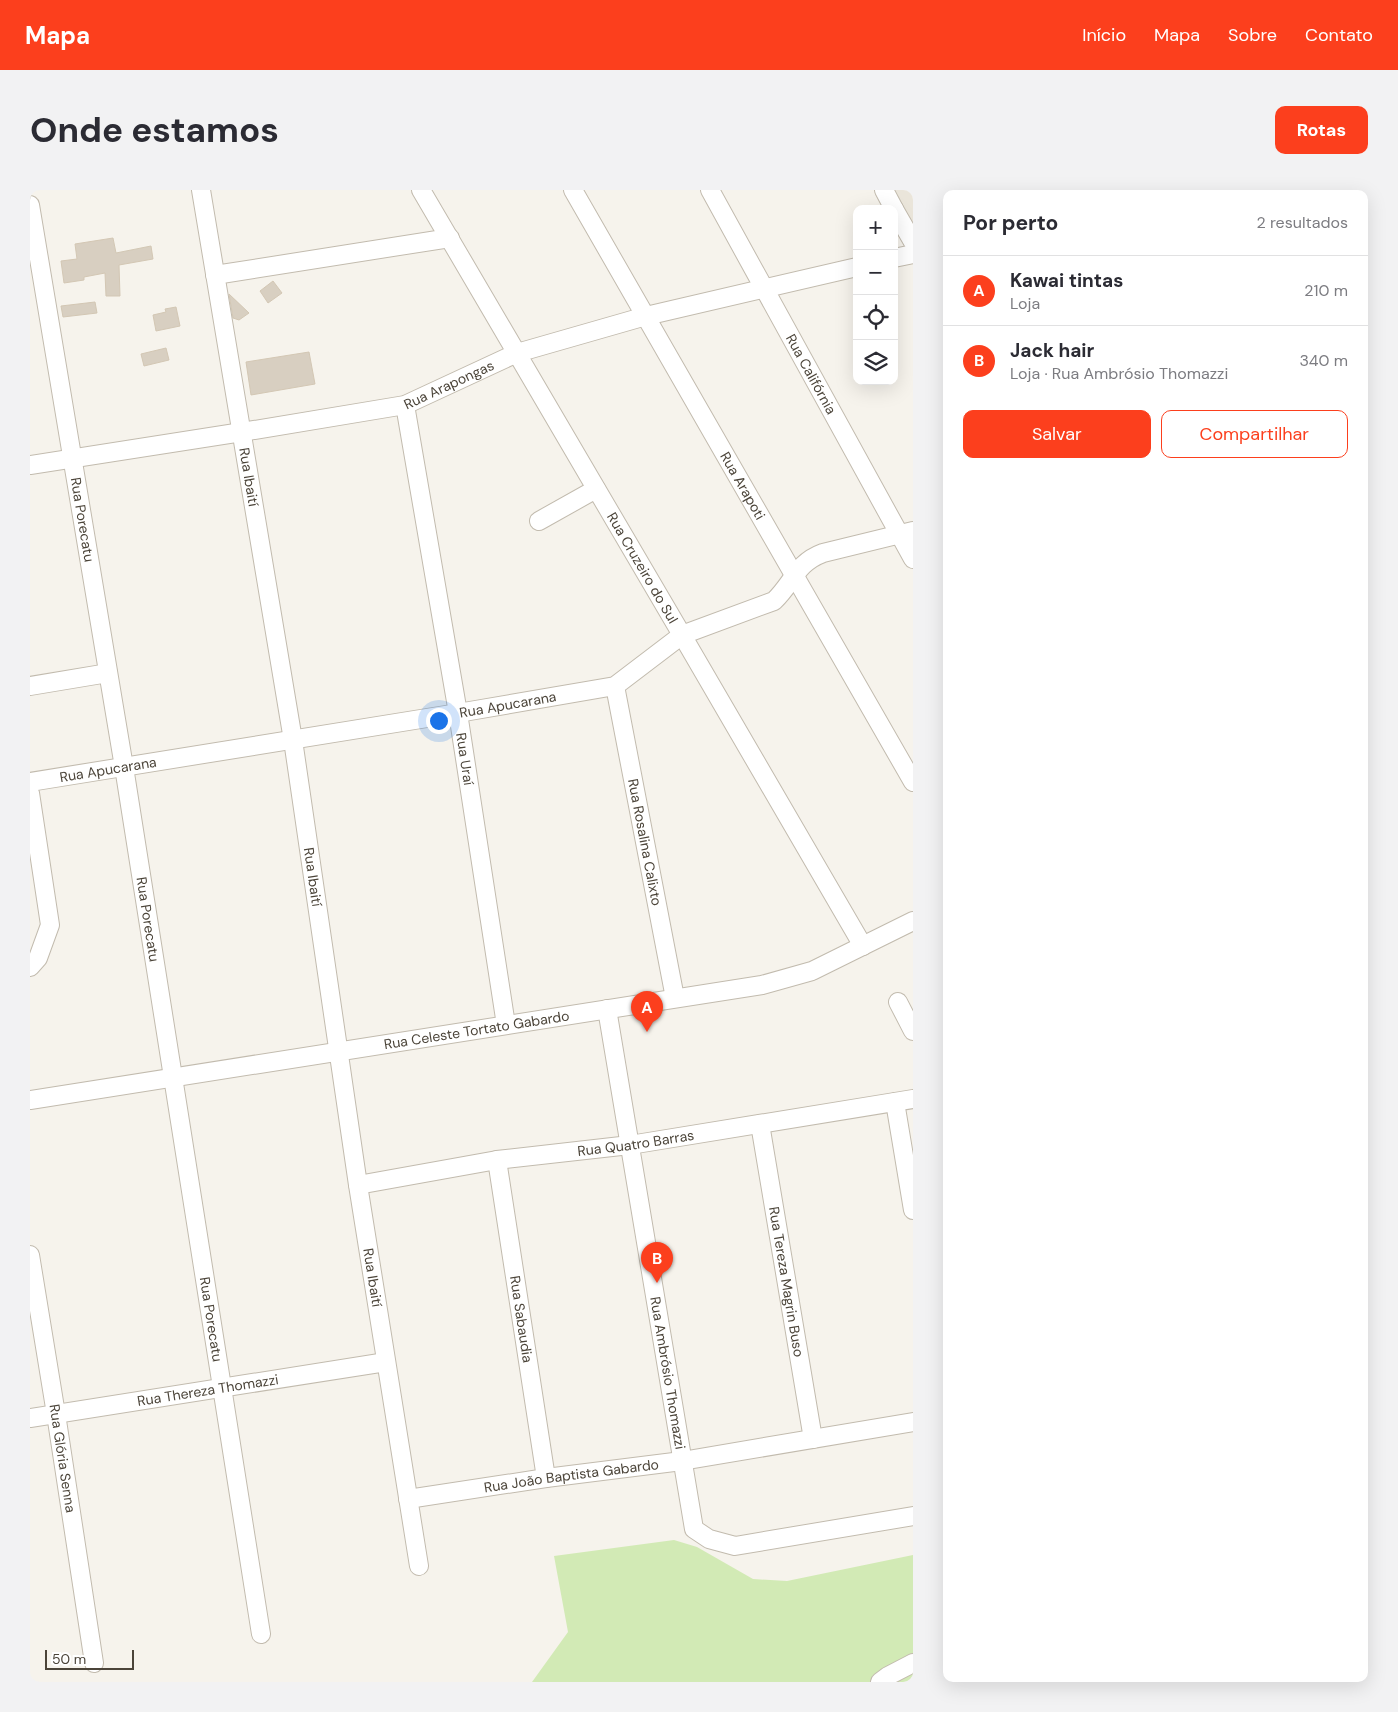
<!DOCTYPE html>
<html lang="pt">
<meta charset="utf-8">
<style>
:root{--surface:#fff;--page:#f2f2f3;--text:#2b2b33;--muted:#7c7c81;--line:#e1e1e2;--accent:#fc3f1d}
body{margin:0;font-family:"DM Sans",sans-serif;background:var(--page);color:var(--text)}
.controls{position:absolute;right:15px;top:15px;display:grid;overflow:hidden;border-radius:10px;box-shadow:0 5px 20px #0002}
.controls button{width:45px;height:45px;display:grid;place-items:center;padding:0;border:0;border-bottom:1px solid var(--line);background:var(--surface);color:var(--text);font:25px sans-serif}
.scale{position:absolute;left:15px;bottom:12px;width:89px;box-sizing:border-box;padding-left:5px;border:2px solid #4b4439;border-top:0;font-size:14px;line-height:18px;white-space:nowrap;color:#4b4439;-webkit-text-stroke:4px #fff;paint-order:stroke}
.you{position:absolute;left:408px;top:530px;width:18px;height:18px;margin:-12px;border:4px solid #fff;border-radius:50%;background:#1a73e8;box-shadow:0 0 0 8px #1a73e833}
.badge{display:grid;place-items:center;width:32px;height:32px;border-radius:50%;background:var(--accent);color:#fff;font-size:16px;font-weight:700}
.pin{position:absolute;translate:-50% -41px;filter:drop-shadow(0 1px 2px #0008)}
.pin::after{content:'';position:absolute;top:26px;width:18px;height:15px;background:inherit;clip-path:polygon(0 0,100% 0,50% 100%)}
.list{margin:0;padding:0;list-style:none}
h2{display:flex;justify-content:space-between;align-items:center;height:65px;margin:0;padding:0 20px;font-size:21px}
h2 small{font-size:16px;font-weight:400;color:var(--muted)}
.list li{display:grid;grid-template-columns:32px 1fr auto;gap:15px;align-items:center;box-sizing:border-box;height:70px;padding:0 20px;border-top:1px solid var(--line)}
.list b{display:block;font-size:19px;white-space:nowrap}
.list p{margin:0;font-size:16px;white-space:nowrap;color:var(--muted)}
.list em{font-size:16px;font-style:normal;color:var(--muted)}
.actions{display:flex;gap:10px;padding:15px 20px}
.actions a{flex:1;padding:11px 0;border:1px solid var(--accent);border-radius:10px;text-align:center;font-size:18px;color:var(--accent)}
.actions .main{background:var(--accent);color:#fff}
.icon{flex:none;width:28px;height:28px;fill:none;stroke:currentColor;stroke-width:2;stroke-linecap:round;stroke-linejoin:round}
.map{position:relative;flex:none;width:883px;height:1492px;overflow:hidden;border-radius:10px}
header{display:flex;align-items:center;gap:30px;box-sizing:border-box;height:70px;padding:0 25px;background:var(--accent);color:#fff}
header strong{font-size:24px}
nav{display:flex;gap:28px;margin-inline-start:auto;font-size:18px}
.intro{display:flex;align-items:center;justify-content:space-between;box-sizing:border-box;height:120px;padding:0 30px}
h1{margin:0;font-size:35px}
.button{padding:12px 22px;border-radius:10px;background:var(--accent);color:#fff;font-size:18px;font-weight:700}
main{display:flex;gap:30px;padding:0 30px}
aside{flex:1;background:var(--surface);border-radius:10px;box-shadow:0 5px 20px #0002}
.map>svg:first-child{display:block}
</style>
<header>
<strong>Mapa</strong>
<nav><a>Início</a><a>Mapa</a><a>Sobre</a><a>Contato</a></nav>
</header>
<div class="intro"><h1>Onde estamos</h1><a class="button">Rotas</a></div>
<main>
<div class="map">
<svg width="883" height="1492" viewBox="0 0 883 1492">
<rect width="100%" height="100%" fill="#f6f3ec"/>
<polygon fill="#eae5da" points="850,0 883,0 883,59"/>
<polygon fill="#d2eab5" points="644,1350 667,1357 723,1389 757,1391 883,1365 883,1492 502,1492 538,1442 524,1366"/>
<g fill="#d8cfc1" stroke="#d3c7b4">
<polygon points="83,48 86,63 121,56 123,69 89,75 90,106 76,106 75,83 54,87 54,90 34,93 31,71 47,69 45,54"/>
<polygon points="243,91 252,103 238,113 230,101"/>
<polygon points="199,104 219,123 209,130 203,128"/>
<polygon points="65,112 67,123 33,127 31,116"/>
<polygon points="146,117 150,136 126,141 123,125 136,122 135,119"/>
<polygon points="136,158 139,170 114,176 111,164"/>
<polygon points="279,162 285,194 221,205 216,172"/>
</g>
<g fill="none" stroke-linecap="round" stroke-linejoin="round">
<defs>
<g id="minor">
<path id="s1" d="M171,0L263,550L328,995L389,1376"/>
<path id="s2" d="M391,0L652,445L833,756"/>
<path id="s3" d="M543,0L883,592"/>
<path id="s4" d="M680,0L883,369"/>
<polyline points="854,0 864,19"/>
<path id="s5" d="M0,15L94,577L231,1444"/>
<polyline points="864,19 883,52"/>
<polyline points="864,68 883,64"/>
<polyline points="185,85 420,48"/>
<path id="s6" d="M375,215L428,523L476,835"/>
<path id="s7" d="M0,275L212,242L375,215L487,163L616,126L827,77"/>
<polyline points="509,331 566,299"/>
<polyline points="0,496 78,483"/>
<path id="s8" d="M585,496L645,808"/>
<path id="s9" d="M0,592L428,523L585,496L652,445L744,411C763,393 766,373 793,363L883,341"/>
<polyline points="0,603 20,735 8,768 0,777"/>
<polyline points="868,812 883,841"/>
<path id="s10" d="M577,819L664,1339L679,1349L705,1356L883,1326"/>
<path id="s11" d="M0,910L732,795L782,781L883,731"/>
<polyline points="865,912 883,1020"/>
<path id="s12" d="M730,934L783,1249"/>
<path id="s13" d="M467,970L516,1288"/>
<path id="s14" d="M328,995L467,970L600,955L883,909"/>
<path id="s15" d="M0,1065L26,1224L64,1473"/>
<path id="s16" d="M0,1228L356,1172"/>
<path id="s17" d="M378,1309L516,1288L652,1271L883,1232"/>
<polyline points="850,1492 858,1486 883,1473"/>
</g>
</defs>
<use href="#minor" stroke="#c2bbae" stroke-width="20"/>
<use href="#minor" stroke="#fff" stroke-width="18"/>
</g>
<g text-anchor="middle" stroke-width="4" stroke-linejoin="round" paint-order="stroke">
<g font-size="14" fill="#4b4439" stroke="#fff">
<text dy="5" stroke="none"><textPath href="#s4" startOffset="210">Rua Califórnia</textPath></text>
<text dy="5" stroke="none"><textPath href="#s7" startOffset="428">Rua Arapongas</textPath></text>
<text dy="5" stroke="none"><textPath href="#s1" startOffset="291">Rua Ibaití</textPath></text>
<text dy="5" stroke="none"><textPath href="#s3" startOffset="341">Rua Arapoti</textPath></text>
<text dy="5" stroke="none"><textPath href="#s5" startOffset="319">Rua Porecatu</textPath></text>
<text dy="5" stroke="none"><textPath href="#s2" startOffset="438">Rua Cruzeiro do Sul</textPath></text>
<text dy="5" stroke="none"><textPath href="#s9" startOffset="484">Rua Apucarana</textPath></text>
<text dy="5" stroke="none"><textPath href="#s6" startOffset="359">Rua Uraí</textPath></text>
<text dy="5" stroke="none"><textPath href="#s9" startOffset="79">Rua Apucarana</textPath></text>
<text dy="5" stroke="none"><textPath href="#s8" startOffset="159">Rua Rosalina Calixto</textPath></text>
<text dy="5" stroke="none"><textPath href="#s1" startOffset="696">Rua Ibaití</textPath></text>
<text dy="5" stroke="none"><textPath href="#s5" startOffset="724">Rua Porecatu</textPath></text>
<text dy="5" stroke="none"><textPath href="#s11" startOffset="452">Rua Celeste Tortato Gabardo</textPath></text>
<text dy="5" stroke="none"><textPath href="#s14" startOffset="281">Rua Quatro Barras</textPath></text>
<text dy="5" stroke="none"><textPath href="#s1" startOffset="1101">Rua Ibaití</textPath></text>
<text dy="5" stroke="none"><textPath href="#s12" startOffset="160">Rua Tereza Magrin Buso</textPath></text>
<text dy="5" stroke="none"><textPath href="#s5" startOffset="1129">Rua Porecatu</textPath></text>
<text dy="5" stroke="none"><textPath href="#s13" startOffset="161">Rua Sabaudia</textPath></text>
<text dy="5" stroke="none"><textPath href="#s10" startOffset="369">Rua Ambrósio Thomazzi</textPath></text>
<text dy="5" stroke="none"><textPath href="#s16" startOffset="180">Rua Thereza Thomazzi</textPath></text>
<text dy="5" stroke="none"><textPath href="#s15" startOffset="206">Rua Glória Senna</textPath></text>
<text dy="5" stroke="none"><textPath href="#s17" startOffset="165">Rua João Baptista Gabardo</textPath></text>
</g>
</g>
</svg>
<div class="controls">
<button>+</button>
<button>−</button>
<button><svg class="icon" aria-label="locate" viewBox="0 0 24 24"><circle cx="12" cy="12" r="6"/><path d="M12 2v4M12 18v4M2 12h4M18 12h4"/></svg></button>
<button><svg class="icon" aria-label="layers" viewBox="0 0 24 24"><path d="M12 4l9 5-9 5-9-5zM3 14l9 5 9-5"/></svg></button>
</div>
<div class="scale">50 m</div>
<div class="you"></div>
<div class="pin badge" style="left:617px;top:842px">A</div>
<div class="pin badge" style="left:627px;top:1093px">B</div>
</div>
<aside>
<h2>Por perto<small>2 resultados</small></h2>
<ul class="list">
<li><span class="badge">A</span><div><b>Kawai tintas</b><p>Loja</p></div><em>210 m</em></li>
<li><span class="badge">B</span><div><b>Jack hair</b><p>Loja · Rua Ambrósio Thomazzi</p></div><em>340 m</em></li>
</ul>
<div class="actions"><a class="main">Salvar</a><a>Compartilhar</a></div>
</aside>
</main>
